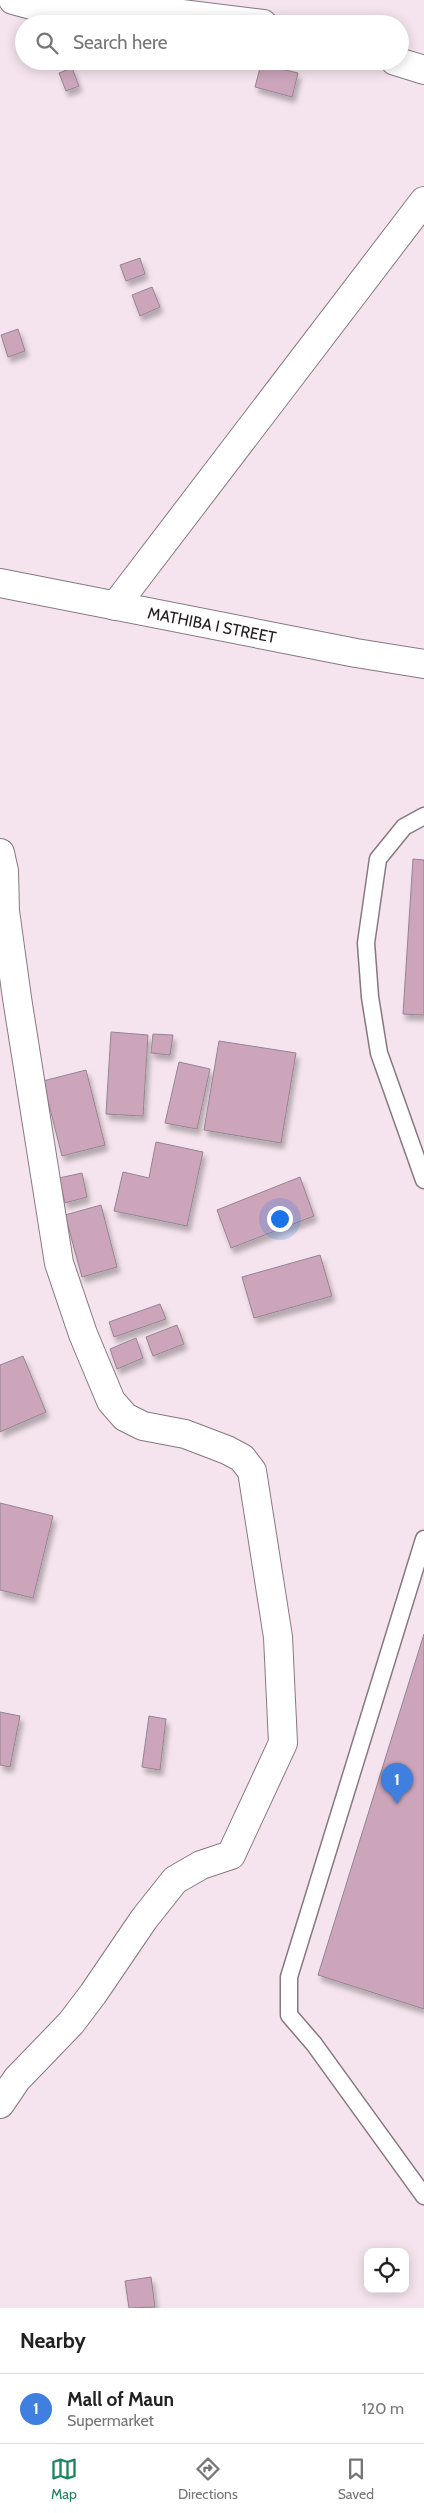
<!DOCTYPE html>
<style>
:root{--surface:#fff;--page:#f2f2f2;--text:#222;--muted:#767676;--line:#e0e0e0;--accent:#1b835e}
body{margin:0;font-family:Cabin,sans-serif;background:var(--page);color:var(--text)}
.controls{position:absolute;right:15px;bottom:15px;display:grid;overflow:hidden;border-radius:10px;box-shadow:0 2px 12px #0003}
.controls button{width:45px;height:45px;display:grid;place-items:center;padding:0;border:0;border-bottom:1px solid var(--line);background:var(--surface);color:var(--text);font:25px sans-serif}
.you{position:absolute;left:279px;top:1218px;width:18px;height:18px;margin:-12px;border:4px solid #fff;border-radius:50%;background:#1a73e8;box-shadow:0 0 0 8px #1a73e833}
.badge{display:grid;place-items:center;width:32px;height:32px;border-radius:50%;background:var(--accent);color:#fff;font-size:16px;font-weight:700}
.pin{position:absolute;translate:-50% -41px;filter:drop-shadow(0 1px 2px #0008)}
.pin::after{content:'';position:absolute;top:26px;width:18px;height:15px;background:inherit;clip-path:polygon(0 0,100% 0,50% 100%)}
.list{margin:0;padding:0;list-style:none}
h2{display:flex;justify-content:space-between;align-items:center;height:65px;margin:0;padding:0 20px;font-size:21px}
h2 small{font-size:16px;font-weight:400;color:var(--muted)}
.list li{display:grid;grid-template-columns:32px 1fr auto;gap:15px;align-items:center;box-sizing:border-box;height:70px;padding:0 20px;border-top:1px solid var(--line)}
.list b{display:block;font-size:19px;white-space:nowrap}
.list p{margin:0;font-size:16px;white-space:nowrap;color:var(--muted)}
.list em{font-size:16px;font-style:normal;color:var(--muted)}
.icon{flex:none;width:28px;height:28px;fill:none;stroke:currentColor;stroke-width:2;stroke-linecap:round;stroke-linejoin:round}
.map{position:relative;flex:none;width:424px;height:2308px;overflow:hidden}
.search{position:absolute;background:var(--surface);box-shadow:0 2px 12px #0003;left:15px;right:15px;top:15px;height:55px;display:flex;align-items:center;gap:12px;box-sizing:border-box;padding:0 18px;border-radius:28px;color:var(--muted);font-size:19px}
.sheet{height:135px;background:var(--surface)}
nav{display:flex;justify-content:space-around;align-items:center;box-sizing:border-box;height:70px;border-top:1px solid var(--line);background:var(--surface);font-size:14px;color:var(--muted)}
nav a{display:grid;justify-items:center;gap:2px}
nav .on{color:var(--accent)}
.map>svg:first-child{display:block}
</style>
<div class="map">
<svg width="424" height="2308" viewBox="0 0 424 2308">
<defs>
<filter id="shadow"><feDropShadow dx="3" dy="5.5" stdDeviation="2.5" flood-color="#0004"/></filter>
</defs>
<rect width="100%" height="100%" fill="#f5e4ed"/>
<g fill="#cca5bb" stroke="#95858e" filter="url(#shadow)">
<polygon points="261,64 298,73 292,97 255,87"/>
<polygon points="72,68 79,86 66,91 59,73"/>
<polygon points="140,258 145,274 126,281 120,265"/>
<polygon points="152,287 160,307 140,316 132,295"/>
<polygon points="18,329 25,351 8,357 1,335"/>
<polygon points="413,859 424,860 424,1015 403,1014"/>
<polygon points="111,1032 148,1035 143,1116 106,1114"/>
<polygon points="153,1034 173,1035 170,1055 151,1053"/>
<polygon points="219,1041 296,1053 281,1143 204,1130"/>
<polygon points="179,1062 210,1069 197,1129 165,1123"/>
<polygon points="86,1070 105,1145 62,1156 43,1081"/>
<polygon points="156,1142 203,1152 187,1226 114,1211 123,1172 149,1178"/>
<polygon points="82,1173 87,1197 65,1203 59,1178"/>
<polygon points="300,1177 314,1216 231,1248 217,1210"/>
<polygon points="101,1205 117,1267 82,1277 65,1215"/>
<polygon points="320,1255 332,1296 254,1318 242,1277"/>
<polygon points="160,1304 166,1319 114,1337 109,1322"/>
<polygon points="177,1325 184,1344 153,1356 146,1337"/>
<polygon points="136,1338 143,1358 117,1369 110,1349"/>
<polygon points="23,1356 46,1412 0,1432 0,1365"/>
<polygon points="0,1503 53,1516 33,1598 0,1590"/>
<polygon points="424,1634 424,2009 318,1975"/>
<polygon points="0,1712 20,1716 10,1767 0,1765"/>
<polygon points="149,1716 166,1719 160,1770 142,1767"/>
<polygon points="151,2277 155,2307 129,2308 125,2281"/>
</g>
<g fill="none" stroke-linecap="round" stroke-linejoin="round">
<defs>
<g id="service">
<polyline points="424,816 404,827 378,859 366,943 370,997 379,1053 424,1180"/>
<polyline points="424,1539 289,1977 289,2015 314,2044 424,2196"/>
</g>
<g id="minor">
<polyline points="13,0 61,13 84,14 142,9 263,24"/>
<polyline points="395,61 424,70"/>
<polyline points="115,606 424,201"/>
<polyline points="0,853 4,871 5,911 17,998 59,1263 83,1334 111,1401 125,1417 143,1426 185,1434 227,1450 242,1458 252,1471 278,1637 283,1743 231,1855 201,1865 175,1880 144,1919 93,1994 71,2023 17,2079 0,2104"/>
</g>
<g id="tertiary">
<path id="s1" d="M0,583L356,653L424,664"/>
</g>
</defs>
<use href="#service" stroke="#877880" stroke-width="19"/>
<use href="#minor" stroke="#877880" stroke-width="30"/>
<use href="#tertiary" stroke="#877880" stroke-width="30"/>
<use href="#service" stroke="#fff" stroke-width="16"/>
<use href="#minor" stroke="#fff" stroke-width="28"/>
<use href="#tertiary" stroke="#fff" stroke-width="28"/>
</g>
<g text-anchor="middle" stroke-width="4.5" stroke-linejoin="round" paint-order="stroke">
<g font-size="16" fill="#211b1e" stroke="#fff">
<text dy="6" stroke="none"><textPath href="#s1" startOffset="216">MATHIBA I STREET</textPath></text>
</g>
</g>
</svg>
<div class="controls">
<button><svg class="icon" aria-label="locate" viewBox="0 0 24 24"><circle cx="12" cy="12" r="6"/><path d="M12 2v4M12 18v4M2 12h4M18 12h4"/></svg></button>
</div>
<div class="you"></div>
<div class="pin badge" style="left:397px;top:1804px;background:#3f7fe0">1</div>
<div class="search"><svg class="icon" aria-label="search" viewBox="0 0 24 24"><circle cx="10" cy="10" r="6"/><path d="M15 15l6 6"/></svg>Search here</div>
</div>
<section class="sheet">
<h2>Nearby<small></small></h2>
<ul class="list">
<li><span class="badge" style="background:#3f7fe0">1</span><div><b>Mall of Maun</b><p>Supermarket</p></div><em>120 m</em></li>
</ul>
</section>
<nav>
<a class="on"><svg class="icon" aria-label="map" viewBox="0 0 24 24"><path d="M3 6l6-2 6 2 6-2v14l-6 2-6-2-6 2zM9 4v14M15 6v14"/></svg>Map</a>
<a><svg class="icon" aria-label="directions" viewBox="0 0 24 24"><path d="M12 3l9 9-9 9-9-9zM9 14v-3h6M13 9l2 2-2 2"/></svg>Directions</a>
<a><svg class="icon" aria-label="saved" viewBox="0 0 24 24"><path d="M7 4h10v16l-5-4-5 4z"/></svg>Saved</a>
</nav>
